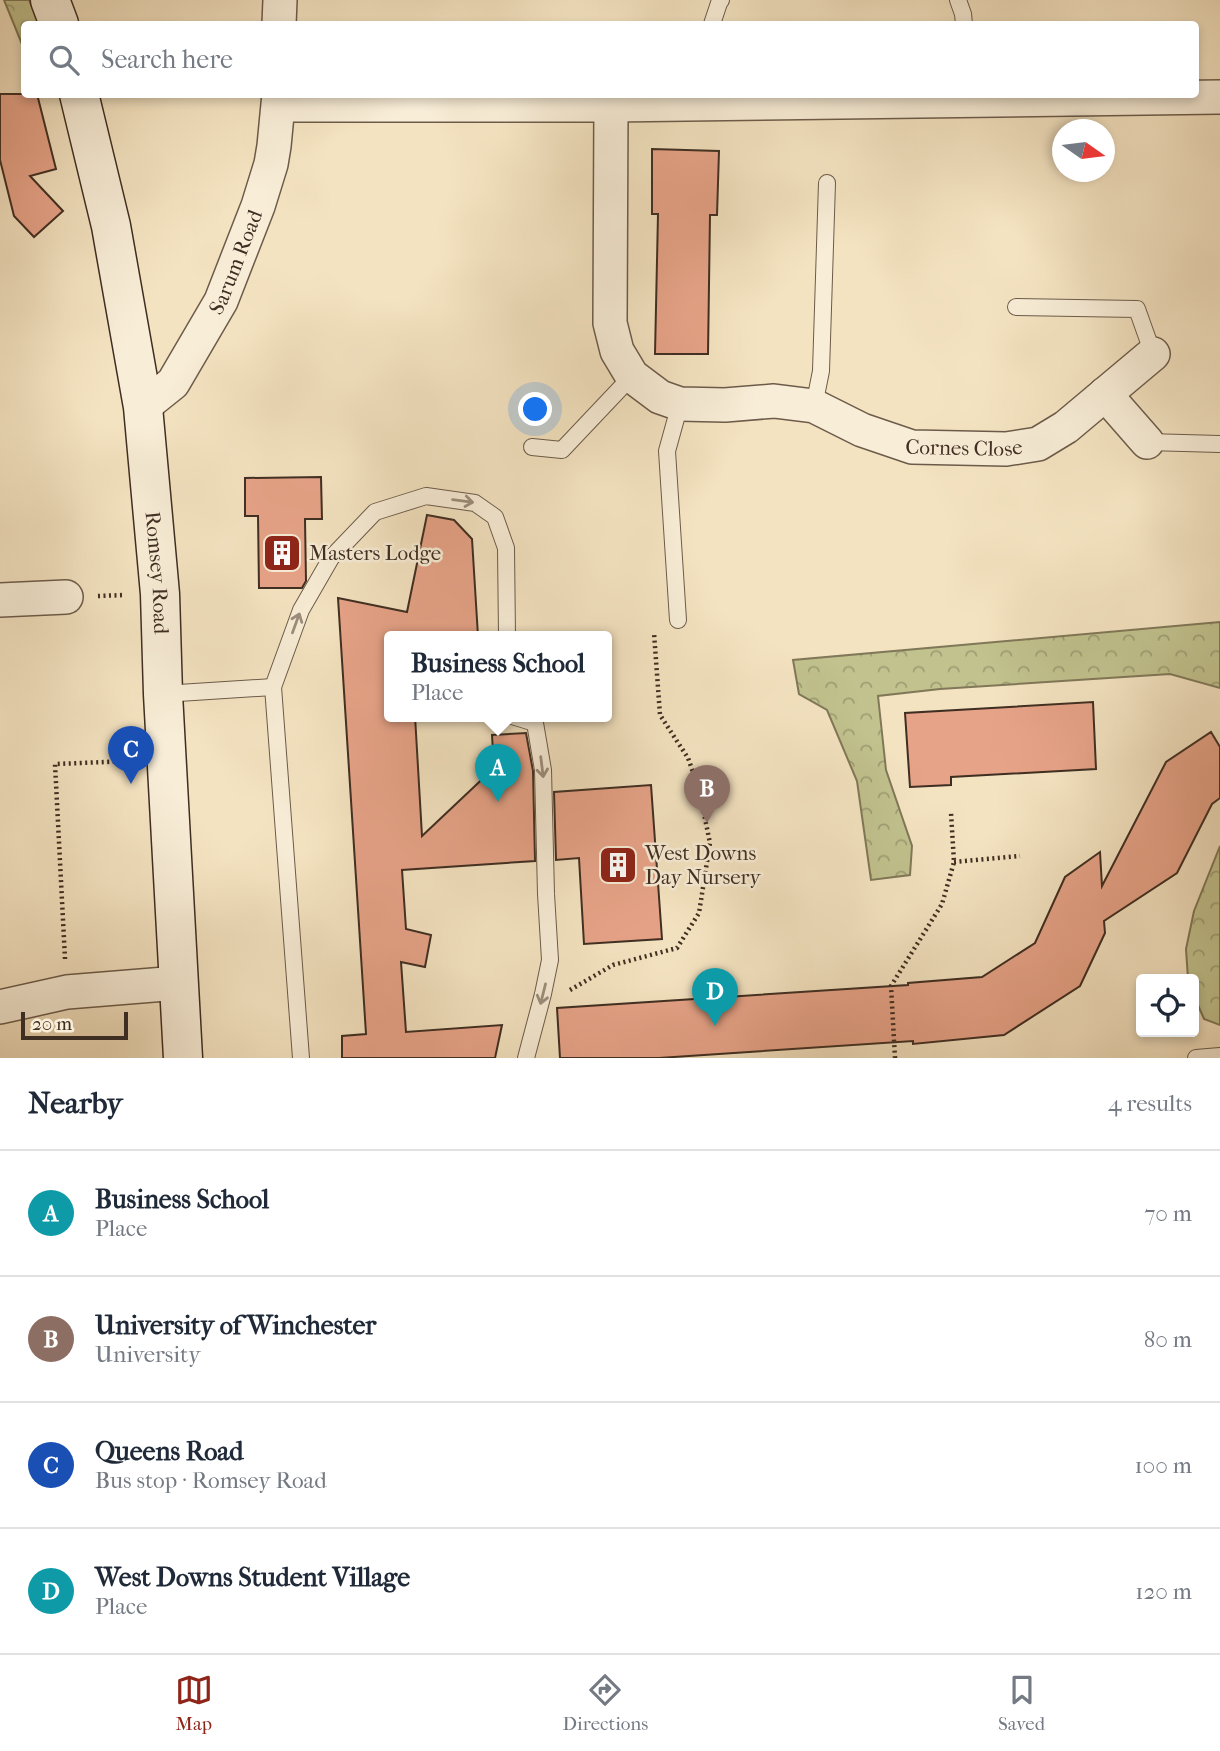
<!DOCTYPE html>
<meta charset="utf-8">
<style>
:root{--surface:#fff;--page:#f2f2f3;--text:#1f2937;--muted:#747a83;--line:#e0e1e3;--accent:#8f2418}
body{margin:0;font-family:"IM FELL French Canon",serif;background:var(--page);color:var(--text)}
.controls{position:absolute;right:21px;bottom:21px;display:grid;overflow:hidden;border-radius:7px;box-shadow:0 4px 10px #0003}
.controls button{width:63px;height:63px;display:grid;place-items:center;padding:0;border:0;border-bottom:2px solid var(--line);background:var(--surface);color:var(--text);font:35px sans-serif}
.compass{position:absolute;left:1052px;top:119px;width:63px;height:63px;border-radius:50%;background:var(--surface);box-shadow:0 4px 10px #0003;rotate:104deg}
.scale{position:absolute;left:21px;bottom:18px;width:107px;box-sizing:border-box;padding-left:7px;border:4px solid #3f2e22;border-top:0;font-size:19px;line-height:24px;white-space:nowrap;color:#3f2e22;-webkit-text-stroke:5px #f8edd7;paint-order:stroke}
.you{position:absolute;left:536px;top:410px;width:24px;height:24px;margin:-18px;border:5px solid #fff;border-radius:50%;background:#1a73e8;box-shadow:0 0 0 10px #1a73e833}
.badge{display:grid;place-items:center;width:46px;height:46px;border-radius:50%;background:var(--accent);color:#fff;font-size:23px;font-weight:700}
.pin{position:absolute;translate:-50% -58px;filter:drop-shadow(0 2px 4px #0008)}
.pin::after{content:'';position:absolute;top:37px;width:24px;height:21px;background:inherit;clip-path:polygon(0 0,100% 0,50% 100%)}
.popup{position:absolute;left:384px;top:631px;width:228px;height:91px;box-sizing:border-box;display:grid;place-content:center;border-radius:7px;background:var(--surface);filter:drop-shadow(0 2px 5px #0005);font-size:23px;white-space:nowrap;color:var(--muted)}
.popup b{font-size:26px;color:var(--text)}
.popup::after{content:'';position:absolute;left:50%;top:100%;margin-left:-14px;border:14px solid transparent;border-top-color:var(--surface)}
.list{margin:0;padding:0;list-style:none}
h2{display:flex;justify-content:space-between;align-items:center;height:91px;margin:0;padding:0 28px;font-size:30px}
h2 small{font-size:23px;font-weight:400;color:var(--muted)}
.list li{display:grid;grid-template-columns:46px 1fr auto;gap:21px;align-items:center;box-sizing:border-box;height:126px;padding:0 28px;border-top:2px solid var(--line)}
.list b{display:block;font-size:26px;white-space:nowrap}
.list p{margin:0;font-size:23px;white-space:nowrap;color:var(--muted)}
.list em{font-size:23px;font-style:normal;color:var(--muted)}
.icon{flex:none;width:38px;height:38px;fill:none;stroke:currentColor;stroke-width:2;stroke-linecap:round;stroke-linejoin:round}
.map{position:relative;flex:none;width:1220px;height:1058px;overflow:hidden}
.search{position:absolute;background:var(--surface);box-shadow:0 4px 10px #0003;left:21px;right:21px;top:21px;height:77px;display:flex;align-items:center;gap:18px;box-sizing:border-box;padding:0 24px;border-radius:7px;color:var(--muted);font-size:26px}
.sheet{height:595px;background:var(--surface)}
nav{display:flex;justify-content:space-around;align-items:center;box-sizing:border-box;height:98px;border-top:2px solid var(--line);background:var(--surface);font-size:19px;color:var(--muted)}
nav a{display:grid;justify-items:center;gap:4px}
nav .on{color:var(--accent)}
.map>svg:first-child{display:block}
</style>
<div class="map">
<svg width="1220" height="1058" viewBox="0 0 1220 1058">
<defs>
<pattern id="forest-crowns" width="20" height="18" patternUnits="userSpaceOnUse" patternTransform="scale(1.75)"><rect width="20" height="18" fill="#c1c28e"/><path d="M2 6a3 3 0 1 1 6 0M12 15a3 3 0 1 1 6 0" fill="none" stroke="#9e9e74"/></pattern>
</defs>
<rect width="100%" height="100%" fill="#f4e3c1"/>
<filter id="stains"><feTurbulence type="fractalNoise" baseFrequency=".00286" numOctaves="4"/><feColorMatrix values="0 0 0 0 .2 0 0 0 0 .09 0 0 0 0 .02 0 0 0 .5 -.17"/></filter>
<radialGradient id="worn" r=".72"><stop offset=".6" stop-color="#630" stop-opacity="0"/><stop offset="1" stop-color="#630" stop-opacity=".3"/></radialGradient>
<g fill="url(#forest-crowns)" stroke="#807858" stroke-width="2">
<polygon points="4,0 29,0 40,24 24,24 24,49"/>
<polygon points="1220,622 1220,688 1170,674 940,689 878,696 886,770 912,846 910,875 871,880 857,781 827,710 799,694 793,660"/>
<polygon points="1220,846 1220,1025 1204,1019 1194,996 1194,979 1188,979 1186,949 1194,911"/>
</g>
<g fill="#e7a388" stroke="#3f2e22" stroke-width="2">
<polygon points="0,94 37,94 56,169 30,176 63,211 34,237 14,216 0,160"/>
<polygon points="652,149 719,151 717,215 710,215 708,354 655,354 658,214 652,214"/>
<polygon points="321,477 322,519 305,519 306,581 302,588 259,588 258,516 245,516 245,478"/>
<polygon points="427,515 454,520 472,539 478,636 389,636 389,716 415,716 422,836 494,768 492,735 526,733 533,771 535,861 402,870 406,929 431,935 425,967 401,962 406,1032 502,1025 495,1058 342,1058 342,1036 366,1034 338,598 407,612"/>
<polygon points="1093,702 1096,769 951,777 951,785 910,787 905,713"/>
<polygon points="1211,732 1220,747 1220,798 1212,804 1177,873 1104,921 1105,933 1080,986 1004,1035 913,1044 913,1041 659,1058 560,1058 557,1008 908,985 908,983 982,977 1035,943 1065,877 1100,852 1102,886 1166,762"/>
<polygon points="651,785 662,939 584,944 579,858 556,860 554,792"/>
</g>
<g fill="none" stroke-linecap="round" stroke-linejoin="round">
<defs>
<g id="lane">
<polyline points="958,0 963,14 964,24"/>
<polyline points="712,24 719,3 721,0"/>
<polyline points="1016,307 1137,309 1153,354"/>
<polyline points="814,406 821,371 827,183"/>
<polyline points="1147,442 1220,444"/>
<polyline points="532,447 562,450 632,376"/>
<polyline points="678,620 667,451 680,404"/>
<polyline points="163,694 273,687"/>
<polyline points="512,716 535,723 543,770 546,894 550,960 543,994 526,1058"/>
<polyline points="301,1058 273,687 301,610 331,558 375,512 426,496 475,503 495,517 506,548 507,636"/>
<polyline points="1196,1058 1220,1056"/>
</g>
<g id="street">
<polyline points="279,24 280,0"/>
<polyline points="279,105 611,105 1220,97"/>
<path id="s1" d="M611,105L610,323L617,351L632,376L660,397L680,404L725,405L774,401L814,406L862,430L912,447L1006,449L1038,444L1066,427L1153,354"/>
<polyline points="1105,394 1147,442"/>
<path id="s2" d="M143,407L173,383L221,301L258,206L271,164L274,146L279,94"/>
<polyline points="0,600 66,597"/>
<polyline points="0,1007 67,992 178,983"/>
</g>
<g id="secondary">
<polyline points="50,0 59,24"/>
<path id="s3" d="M79,94L111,226L143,407L160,594L163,694L183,1058"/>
</g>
</defs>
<use href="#lane" stroke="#6c5b4a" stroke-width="18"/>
<use href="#street" stroke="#6c5b4a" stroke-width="36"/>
<use href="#secondary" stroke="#3f2e22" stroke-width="41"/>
<g stroke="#3f2e22" stroke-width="4.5" stroke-dasharray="2 3.5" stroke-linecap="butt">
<polyline points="98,596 125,595"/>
<polyline points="954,862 1020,856"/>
<polyline points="65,959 55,764 131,761"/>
<polyline points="570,990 613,965 677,948 699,913 710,843 699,789 688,758 660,715 654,633"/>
<polyline points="895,1058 891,986 942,904 954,862 951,813"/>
</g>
<use href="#lane" stroke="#f8edd7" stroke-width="16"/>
<use href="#street" stroke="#f8edd7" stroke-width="33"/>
<use href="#secondary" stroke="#f8edd7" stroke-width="38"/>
</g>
<defs><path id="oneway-shaft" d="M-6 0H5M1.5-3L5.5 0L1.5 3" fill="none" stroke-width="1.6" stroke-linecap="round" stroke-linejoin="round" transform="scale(1.75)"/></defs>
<g stroke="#9c8e7c">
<use href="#oneway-shaft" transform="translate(463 501) rotate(7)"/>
<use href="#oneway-shaft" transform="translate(296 623) rotate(-70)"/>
<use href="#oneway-shaft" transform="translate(542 767) rotate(83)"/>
<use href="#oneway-shaft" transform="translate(543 994) rotate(104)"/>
</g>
<defs>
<symbol id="building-square" viewBox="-11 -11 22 22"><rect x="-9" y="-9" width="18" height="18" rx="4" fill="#8f2418" stroke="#f8edd7"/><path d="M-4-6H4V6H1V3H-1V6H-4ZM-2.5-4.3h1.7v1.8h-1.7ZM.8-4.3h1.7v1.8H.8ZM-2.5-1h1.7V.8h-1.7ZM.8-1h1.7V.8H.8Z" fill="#fff"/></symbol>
</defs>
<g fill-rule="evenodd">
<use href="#building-square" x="260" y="531" width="44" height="44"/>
<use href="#building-square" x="596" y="843" width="44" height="44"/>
</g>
<g text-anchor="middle" stroke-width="5" stroke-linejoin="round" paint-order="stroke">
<g font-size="21" fill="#3f2e22" stroke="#f8edd7">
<text dy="7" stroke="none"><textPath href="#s2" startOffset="175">Sarum Road</textPath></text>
<text dy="7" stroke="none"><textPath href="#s1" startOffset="625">Cornes Close</textPath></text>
<text dy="7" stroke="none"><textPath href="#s3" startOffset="486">Romsey Road</textPath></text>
</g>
<g font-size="21" fill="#3f2e22" stroke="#f8edd7" text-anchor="start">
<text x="309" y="560">Masters Lodge</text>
<text x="645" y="860">West Downs<tspan x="645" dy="24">Day Nursery</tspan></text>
</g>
</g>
<rect width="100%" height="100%" filter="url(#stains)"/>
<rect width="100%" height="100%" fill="url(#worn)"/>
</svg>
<div class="controls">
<button><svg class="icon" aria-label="locate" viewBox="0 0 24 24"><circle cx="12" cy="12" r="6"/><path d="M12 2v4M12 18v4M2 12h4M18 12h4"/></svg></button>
</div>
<svg class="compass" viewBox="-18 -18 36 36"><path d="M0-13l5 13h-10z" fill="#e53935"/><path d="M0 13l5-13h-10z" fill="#747a83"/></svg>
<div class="scale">20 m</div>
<div class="you"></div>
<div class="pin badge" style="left:498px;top:802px;background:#0f9aa8">A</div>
<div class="popup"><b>Business School</b>Place</div>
<div class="pin badge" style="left:707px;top:823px;background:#8d6e63">B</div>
<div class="pin badge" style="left:131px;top:784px;background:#1a4fb4">C</div>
<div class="pin badge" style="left:715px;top:1026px;background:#0f9aa8">D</div>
<div class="search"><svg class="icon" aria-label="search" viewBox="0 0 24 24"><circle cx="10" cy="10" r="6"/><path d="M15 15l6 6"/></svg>Search here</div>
</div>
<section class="sheet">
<h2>Nearby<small>4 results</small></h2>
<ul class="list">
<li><span class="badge" style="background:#0f9aa8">A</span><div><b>Business School</b><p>Place</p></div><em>70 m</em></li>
<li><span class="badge" style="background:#8d6e63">B</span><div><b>University of Winchester</b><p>University</p></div><em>80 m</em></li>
<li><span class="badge" style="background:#1a4fb4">C</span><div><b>Queens Road</b><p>Bus stop · Romsey Road</p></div><em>100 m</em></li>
<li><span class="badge" style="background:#0f9aa8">D</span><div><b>West Downs Student Village</b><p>Place</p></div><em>120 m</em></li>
</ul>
</section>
<nav>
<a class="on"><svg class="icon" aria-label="map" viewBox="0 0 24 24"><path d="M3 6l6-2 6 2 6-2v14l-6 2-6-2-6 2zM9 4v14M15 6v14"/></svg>Map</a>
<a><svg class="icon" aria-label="directions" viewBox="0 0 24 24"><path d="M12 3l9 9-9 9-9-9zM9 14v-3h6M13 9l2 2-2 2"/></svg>Directions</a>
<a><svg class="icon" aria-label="saved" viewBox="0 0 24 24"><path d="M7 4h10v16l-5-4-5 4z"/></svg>Saved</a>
</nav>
